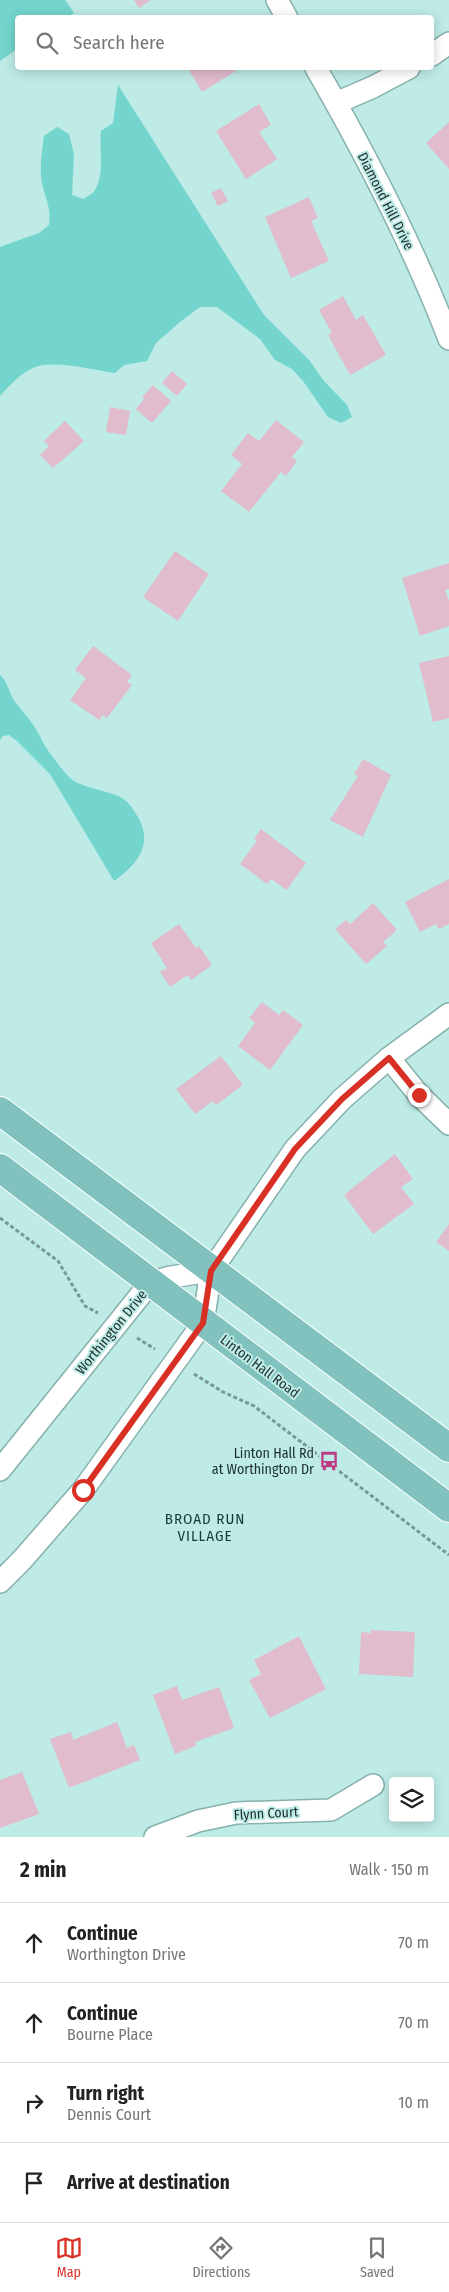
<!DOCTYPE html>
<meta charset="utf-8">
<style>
:root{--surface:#fff;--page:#f2f2f2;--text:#222;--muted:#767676;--line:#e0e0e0;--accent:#d93025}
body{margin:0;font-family:"Fira Sans Condensed",sans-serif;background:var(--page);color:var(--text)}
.controls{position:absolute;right:15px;bottom:15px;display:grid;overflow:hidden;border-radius:5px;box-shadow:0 2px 12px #0003}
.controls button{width:45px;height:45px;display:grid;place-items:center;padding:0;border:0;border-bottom:1px solid var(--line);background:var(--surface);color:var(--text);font:25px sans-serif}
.stop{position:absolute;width:15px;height:15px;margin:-11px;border:4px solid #d93025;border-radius:50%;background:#fff}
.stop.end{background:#d93025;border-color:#fff;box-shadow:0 1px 5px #0008}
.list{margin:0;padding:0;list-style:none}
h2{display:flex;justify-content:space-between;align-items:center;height:65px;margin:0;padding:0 20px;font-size:21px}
h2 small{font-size:16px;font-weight:400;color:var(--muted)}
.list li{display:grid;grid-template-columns:32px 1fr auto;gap:15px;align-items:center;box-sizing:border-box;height:80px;padding:0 20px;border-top:1px solid var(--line)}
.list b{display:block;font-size:19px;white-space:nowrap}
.list p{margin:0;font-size:16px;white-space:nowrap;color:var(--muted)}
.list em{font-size:16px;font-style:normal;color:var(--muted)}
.icon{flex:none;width:28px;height:28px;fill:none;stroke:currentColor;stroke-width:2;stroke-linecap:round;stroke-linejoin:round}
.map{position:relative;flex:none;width:449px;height:1837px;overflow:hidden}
.search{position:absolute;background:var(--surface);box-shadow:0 2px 12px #0003;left:15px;right:15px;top:15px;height:55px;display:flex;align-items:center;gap:12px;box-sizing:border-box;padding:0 18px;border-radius:5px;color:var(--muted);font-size:19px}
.sheet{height:385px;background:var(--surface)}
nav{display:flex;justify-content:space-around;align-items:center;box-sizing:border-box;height:70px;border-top:1px solid var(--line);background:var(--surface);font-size:14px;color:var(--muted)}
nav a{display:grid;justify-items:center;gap:2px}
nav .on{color:var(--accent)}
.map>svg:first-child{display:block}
</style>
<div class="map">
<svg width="449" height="1837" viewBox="0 0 449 1837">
<rect width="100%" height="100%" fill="#beebe6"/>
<g fill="#73d5cd">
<polygon points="0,0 65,0 74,13 67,17 18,18 17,49 0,61"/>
<path d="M118,85L264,315L310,361L323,380L347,405L352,417L341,423L328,417L303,381L292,369L275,360L260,339L217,307H200L180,322L156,343L147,361L124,365L115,373C93,370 52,359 33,368C20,374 10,385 0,396V247L39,233L49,225C51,206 46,201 42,183C39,169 42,151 44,136L57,127L69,134L74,155L72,195L83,199C86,197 93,194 95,190C105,173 99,150 101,131L113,123Z"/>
<path d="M0,675C8,682 9,693 15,702C21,710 28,717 34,726C39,733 42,742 47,749C53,758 61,768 68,776C77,787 105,790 118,796C127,800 131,806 136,814C155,843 138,864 114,881L50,774L17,741L9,735L3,736L0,740Z"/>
</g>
<g fill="#e0bccd">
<polygon points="134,0 151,0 139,8"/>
<polygon points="188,68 234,68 236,71 202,92"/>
<polygon points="259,104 271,125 259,132 277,159 246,179 216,131"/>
<polygon points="449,122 449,169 426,143"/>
<polygon points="221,188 228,201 218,206 211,193"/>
<polygon points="309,197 318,218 311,221 329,261 291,278 265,217"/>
<polygon points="343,296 356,320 363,315 386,355 350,375 328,335 332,333 319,310"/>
<polygon points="172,371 187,384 177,396 162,383"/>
<polygon points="153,385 171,401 152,423 136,409 144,399 142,397"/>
<polygon points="110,407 130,411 126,435 106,432"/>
<polygon points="276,420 304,442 292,457 297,461 286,476 281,472 249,512 221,491 242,464 231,455 248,433 259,441"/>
<polygon points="65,421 84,441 53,468 40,455 49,446 44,441"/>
<polygon points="175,551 209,574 178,621 143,597"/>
<polygon points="449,563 449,589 445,590 449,601 449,626 420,636 402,578"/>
<polygon points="93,646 132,675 127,682 132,685 107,718 103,715 99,720 70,700 86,678 75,670"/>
<polygon points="449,656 449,718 433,722 419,663"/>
<polygon points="363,759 391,775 363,837 330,820 358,776 354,774"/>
<polygon points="261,829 306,863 287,890 271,879 267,884 240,864 257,841 254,839"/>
<polygon points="449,879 449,924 439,929 436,924 420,932 405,902"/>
<polygon points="373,903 397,930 383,942 387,946 366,964 335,929 346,920 350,924"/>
<polygon points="179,924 196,948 199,946 212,965 191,980 188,975 170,987 160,972 167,968 151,943"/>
<polygon points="262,1002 279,1015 283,1010 303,1025 270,1070 238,1046 255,1023 249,1018"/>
<polygon points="221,1056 243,1085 216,1105 213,1101 195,1114 176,1089"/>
<polygon points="395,1154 413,1179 401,1187 414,1204 373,1234 344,1195"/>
<polygon points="449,1224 449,1251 436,1242"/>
<polygon points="371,1630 415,1632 413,1677 359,1674 361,1632 371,1633"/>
<polygon points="299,1636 326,1689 270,1718 249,1680 261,1674 254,1660"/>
<polygon points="177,1686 182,1700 219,1687 234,1728 195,1742 196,1746 175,1754 153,1695"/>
<polygon points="117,1722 127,1748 134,1745 140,1760 69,1788 50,1739 71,1732 73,1740"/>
<polygon points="22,1772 39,1814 0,1828 0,1780"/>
</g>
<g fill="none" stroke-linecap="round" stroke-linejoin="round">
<defs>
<g id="minor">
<polyline points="277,0 287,18"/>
<polyline points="432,55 449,43"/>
<path d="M316,68C366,155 413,245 449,339"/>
<polyline points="336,103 373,87 409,68"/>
<polyline points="389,1058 419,1095 449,1124"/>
<polyline points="0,1470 151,1282 171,1277 211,1271"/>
<polyline points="0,1582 22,1560 83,1490 203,1323 211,1271 295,1149 342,1099 389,1058 449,1014"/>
<polyline points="155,1837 198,1821 236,1813 331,1810 373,1785"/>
</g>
<g id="primary">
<polyline points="0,1111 449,1448"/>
<polyline points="0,1168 449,1508"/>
</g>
</defs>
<use href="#minor" stroke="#86b1ac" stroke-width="24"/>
<use href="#primary" stroke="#fff" stroke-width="30"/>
<g stroke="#779895" stroke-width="3" stroke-dasharray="4 2.5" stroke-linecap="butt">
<polyline points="0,1218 58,1261 85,1306 98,1313"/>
<polyline points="137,1338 155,1349"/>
<polyline points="194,1374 223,1392 254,1406 449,1555"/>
</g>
<use href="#minor" stroke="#fff" stroke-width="21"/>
<use href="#primary" stroke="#82c2be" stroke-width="28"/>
</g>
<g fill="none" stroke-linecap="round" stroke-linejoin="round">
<polyline stroke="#d93025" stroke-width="6" points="83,1490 203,1323 211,1271 295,1149 342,1099 389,1058 419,1095"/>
</g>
<defs>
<symbol id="bus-bare" viewBox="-9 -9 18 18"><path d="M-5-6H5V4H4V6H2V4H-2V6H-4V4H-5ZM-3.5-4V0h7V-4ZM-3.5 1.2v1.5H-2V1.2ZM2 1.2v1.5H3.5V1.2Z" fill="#bd3c86" stroke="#beebe6" stroke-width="2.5" paint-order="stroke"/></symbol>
</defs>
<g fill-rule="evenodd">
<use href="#bus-bare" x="315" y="1447" width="28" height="28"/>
</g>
<g text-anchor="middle" stroke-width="4" stroke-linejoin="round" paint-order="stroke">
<g font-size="14" fill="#1d2e2d" stroke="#beebe6">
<text transform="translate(386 201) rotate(63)" y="5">Diamond Hill Drive</text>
<text transform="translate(111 1332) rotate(-51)" y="5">Worthington Drive</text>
<text transform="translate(260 1366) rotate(37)" y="5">Linton Hall Road</text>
<text transform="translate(266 1813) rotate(-3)" y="5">Flynn Court</text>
</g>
<g font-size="14" fill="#1d2e2d" stroke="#beebe6" text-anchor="end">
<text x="314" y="1458">Linton Hall Rd<tspan x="314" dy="16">at Worthington Dr</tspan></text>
</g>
<g font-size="15" letter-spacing="1" fill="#123c39" stroke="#beebe6">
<text x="205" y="1524">BROAD RUN<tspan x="205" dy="17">VILLAGE</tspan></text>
</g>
</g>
</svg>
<div class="controls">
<button><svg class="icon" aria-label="layers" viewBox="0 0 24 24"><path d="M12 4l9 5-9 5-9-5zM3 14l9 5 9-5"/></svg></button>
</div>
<div class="stop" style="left:83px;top:1490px"></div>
<div class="stop end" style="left:419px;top:1095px"></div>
<div class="search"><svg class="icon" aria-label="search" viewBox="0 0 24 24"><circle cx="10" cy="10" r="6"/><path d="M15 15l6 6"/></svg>Search here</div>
</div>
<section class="sheet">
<h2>2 min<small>Walk · 150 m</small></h2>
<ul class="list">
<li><svg class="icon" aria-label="ahead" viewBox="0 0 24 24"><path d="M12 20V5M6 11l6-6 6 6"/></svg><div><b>Continue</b><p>Worthington Drive</p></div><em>70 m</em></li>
<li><svg class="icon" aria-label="ahead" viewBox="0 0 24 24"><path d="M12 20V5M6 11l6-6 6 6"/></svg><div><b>Continue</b><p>Bourne Place</p></div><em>70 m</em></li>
<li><svg class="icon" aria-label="right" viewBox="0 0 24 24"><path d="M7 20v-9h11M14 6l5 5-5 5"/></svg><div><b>Turn right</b><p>Dennis Court</p></div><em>10 m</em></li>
<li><svg class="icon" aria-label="arrive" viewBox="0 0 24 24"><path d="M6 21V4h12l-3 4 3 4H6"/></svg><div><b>Arrive at destination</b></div></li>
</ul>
</section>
<nav>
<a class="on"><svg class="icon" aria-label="map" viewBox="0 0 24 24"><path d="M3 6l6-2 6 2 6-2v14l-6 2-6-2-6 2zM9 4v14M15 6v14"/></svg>Map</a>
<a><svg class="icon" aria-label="directions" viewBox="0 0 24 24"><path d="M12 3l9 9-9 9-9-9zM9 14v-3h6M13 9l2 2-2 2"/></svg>Directions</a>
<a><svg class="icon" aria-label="saved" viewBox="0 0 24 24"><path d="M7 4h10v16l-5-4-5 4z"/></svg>Saved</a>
</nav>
